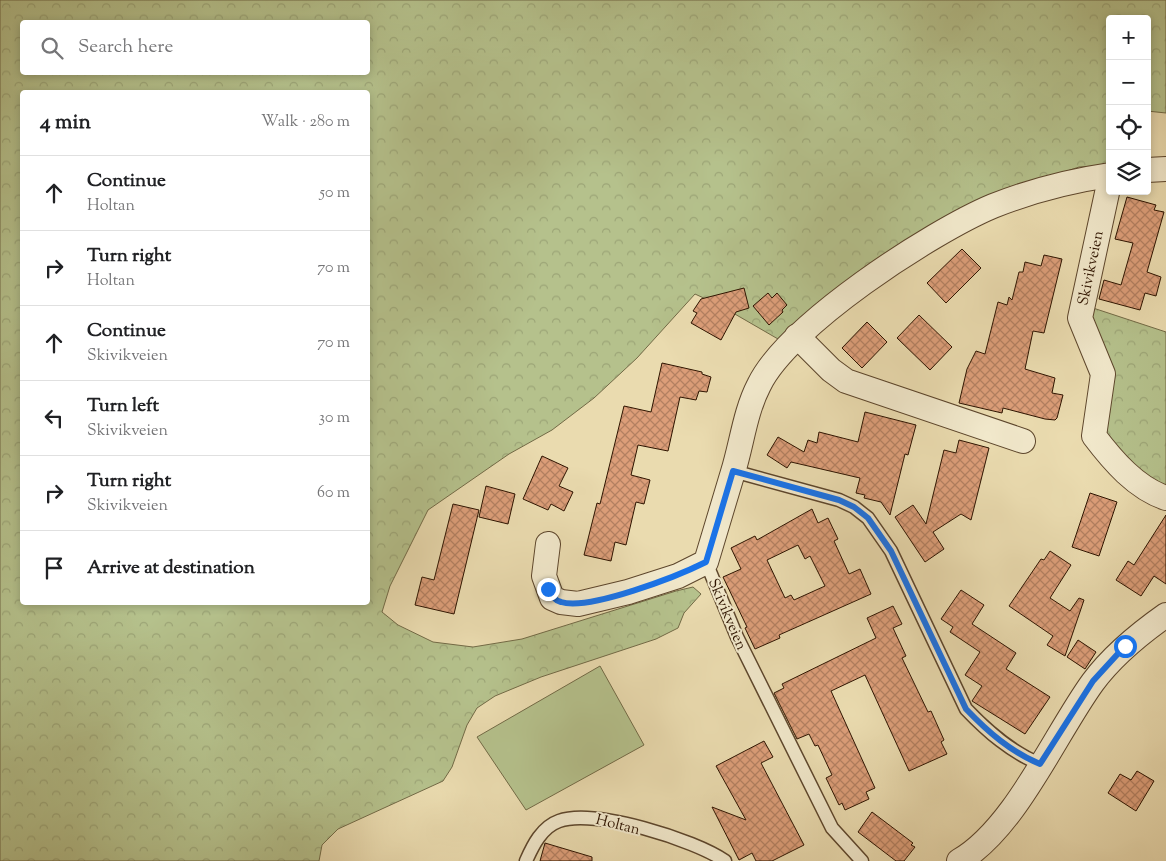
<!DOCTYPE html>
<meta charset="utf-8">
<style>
:root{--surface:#fff;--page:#f2f2f2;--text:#202124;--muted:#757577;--line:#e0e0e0}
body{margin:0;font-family:"Sorts Mill Goudy",serif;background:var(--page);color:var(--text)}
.controls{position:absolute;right:15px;top:15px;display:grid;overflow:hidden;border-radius:5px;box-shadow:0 2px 8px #0003}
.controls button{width:45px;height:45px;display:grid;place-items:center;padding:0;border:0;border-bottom:1px solid var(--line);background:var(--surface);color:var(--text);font:25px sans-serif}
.stop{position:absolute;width:15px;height:15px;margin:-11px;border:4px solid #1a73e8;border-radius:50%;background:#fff}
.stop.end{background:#1a73e8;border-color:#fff;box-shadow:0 1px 5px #0008}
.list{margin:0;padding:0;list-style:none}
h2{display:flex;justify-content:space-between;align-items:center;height:65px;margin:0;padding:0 20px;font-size:21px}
h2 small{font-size:16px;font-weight:400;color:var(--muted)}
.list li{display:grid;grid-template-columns:32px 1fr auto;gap:15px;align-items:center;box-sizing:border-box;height:75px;padding:0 20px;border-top:1px solid var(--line)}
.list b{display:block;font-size:19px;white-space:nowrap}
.list p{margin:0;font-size:16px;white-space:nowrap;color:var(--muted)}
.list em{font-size:16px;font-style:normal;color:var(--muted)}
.icon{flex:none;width:28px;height:28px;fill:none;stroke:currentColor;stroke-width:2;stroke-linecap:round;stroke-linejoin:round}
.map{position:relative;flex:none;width:1166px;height:861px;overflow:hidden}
.search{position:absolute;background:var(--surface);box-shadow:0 2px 8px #0003;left:20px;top:20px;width:350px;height:55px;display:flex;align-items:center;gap:12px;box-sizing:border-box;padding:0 18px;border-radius:5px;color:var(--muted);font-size:19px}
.panel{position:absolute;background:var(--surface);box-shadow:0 2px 8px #0003;left:20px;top:90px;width:350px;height:515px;border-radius:5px}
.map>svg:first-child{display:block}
</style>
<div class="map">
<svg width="1166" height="861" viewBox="0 0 1166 861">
<defs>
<pattern id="forest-crowns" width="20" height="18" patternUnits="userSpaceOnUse" patternTransform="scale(1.25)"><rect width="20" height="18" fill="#b5c18c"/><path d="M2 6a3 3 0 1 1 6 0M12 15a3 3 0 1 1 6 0" fill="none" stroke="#9ca577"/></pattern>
<pattern id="building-cross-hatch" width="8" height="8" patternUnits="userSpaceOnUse" patternTransform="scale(1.25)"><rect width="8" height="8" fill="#dc9e79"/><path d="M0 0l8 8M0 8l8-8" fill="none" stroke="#b38061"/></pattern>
</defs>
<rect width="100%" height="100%" fill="#eadbaf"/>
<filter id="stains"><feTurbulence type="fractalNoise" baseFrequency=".004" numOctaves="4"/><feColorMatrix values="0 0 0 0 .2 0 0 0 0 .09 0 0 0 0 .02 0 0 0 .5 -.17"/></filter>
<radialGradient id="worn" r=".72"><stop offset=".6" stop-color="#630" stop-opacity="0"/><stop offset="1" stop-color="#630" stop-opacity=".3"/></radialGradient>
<polygon fill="#b5c18c" stroke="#726a46" points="600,666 644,745 526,810 477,737"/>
<g fill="url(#forest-crowns)" stroke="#726a46" fill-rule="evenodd">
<path d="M0,0H1166V113L1147,111V19H1110V165L1079,167L1058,174L855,277L778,339L721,306L695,294L637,358L594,398L552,430L509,454L428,510L390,586L382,612L398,625L433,642L473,647L522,639L676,591L693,587L701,594L684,613L678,628L656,639L541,677L495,696L477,708L467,725L452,767L443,781L338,829L322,845L319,861H0ZM22,22H368V72H22ZM22,92H368V602H22Z"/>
<polygon points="1087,306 1166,332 1166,492 1147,482 1107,438"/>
</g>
<g fill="url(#building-cross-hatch)" stroke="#2e1400" fill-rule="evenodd">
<polygon points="1127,197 1156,205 1154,210 1164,212 1147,272 1161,277 1156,296 1145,293 1140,310 1099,299 1104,280 1121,285 1133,243 1115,239"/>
<polygon points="962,249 981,268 946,303 927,283"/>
<polygon points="1044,255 1062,259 1044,333 1033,331 1025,369 1055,378 1052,393 1063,395 1057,418 1055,420 1045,419 1003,408 1002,413 959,403 967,369 976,351 985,354 998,302 1007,305 1009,297 1012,300 1019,272 1023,272 1025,262 1041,266"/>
<polygon points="744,288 749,308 736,312 721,340 691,323 697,313 693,311 701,299"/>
<polygon points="768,293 772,298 777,293 787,305 782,310 783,312 769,325 753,306"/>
<polygon points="919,315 952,347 930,370 897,338"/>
<polygon points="867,322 887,342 862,368 842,348"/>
<polygon points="662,363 702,372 702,374 711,377 707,392 699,391 696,400 680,397 668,451 638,445 631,475 650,480 644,504 636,502 626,545 615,542 611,561 584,555 597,503 600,504 624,406 651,412"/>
<polygon points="865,412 916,425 908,455 905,454 890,515 881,502 864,498 865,495 856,493 860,478 791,462 787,468 767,455 778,437 804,452 808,440 817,443 819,432 858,442"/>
<polygon points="959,440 989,448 971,520 961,514 933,532 944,549 925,562 895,517 913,505 926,524 944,450 956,453"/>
<polygon points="542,456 568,468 559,486 573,492 564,511 551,504 548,510 523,499"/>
<polygon points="486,486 515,494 508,524 479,517"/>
<polygon points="1090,493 1117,502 1099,556 1072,547"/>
<polygon points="453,504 479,510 454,614 415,605 422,577 434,580"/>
<path d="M812,509L818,523L828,518L838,539L834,541L849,574L860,569L871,594L779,635L780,638L755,649L745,628L747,627L723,577L741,569L731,548L755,536L757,540ZM798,545L805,559L810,556L825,586L794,600L791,595L785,598L767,560Z"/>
<polygon points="1166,515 1166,584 1154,576 1141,596 1116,580 1128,561 1134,565"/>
<polygon points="1050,551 1071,565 1050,598 1070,611 1079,598 1084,600 1065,656 1047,645 1053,636 1009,606 1041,559 1044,560"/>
<polygon points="961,590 984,605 972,624 1016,653 1006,669 1050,697 1025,734 972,701 982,686 965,675 980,652 950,632 953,627 941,619"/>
<polygon points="893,606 902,624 893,628 906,656 902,658 928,712 931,711 944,740 941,742 947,754 909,771 865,675 831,691 875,788 866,792 869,799 845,810 842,803 839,805 826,778 832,775 818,745 815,746 809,734 797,739 774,693 784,688 782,684 876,638 867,618"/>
<polygon points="1078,640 1096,652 1085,669 1067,657"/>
<polygon points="764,741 773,757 761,763 804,845 772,861 756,861 752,853 739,860 712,807 746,820 716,766"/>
<polygon points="1137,771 1154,781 1136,811 1108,793 1120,774 1131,780"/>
<polygon points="872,812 913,843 911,845 915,847 904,861 896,861 858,832"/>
<polygon points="545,843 592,857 592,861 540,861"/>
</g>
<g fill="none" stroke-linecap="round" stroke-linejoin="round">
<defs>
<g id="service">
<path d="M733,471L839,500L854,507L868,518L891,551L966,709C988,732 1011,752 1040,764"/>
<polyline points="706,562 737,637 832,828 862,861"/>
<path d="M526,861C533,845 542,827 559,821C594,808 695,840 725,861"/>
</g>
<g id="minor">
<polyline points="1147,170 1166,169"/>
<path d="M1110,179L1080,318L1103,374L1094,436C1113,461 1136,488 1166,498"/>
<polyline points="797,336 831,370 846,381 1023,441"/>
<path d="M548,544L544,576L552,598L561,602L578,604L628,592L678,576L706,562C715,532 724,502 733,472C742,443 745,412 759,385C788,325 931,232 993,206C1031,191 1069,181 1110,175"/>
<path d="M959,861C1015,829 1055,734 1093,682C1113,655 1139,634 1166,615"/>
</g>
</defs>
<use href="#service" stroke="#5d462c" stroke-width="15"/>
<use href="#minor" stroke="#5d462c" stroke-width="26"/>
<use href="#service" stroke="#f1e8cb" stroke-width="12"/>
<use href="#minor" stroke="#f1e8cb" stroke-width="24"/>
</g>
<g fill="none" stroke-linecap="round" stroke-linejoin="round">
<path stroke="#1a73e8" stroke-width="6" d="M548,589C551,595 554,600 561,602C589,611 678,576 706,562L733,471L839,500L854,507L868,518L891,551L966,709C988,732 1011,752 1040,764L1093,681L1125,646"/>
</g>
<g text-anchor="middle" stroke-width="4" stroke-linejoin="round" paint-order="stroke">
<g font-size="15" fill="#2e1400" stroke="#f1e8cb">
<text transform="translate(1090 268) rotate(-78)" y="5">Skivikveien</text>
<text transform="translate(728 614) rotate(67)" y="5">Skivikveien</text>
<text transform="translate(618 824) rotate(14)" y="5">Holtan</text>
</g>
</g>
<rect width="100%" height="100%" filter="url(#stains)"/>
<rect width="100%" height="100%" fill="url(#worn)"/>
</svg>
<div class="controls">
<button>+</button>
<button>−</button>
<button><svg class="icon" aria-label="locate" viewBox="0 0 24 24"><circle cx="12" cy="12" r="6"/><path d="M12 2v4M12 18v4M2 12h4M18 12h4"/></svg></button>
<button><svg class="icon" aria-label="layers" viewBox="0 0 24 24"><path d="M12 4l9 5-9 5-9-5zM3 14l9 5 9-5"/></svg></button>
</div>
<div class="stop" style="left:1125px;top:646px"></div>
<div class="stop end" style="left:548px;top:589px"></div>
<div class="search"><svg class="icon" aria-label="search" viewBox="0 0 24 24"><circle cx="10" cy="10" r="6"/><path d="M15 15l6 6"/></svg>Search here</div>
<section class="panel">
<h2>4 min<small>Walk · 280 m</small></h2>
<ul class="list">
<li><svg class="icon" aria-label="ahead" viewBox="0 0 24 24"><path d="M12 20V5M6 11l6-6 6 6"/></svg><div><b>Continue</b><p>Holtan</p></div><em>50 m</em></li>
<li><svg class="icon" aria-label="right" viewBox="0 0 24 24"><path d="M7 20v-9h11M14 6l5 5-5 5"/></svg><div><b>Turn right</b><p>Holtan</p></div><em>70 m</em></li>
<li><svg class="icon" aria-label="ahead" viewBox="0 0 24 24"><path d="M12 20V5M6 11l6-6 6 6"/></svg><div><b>Continue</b><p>Skivikveien</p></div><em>70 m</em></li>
<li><svg class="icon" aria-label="left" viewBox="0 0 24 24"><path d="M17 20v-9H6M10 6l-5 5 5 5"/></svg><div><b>Turn left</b><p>Skivikveien</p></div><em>30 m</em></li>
<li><svg class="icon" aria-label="right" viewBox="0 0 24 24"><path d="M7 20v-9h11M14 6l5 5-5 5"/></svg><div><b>Turn right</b><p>Skivikveien</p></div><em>60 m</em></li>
<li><svg class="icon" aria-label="arrive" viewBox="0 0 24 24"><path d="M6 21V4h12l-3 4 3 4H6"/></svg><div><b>Arrive at destination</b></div></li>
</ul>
</section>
</div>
